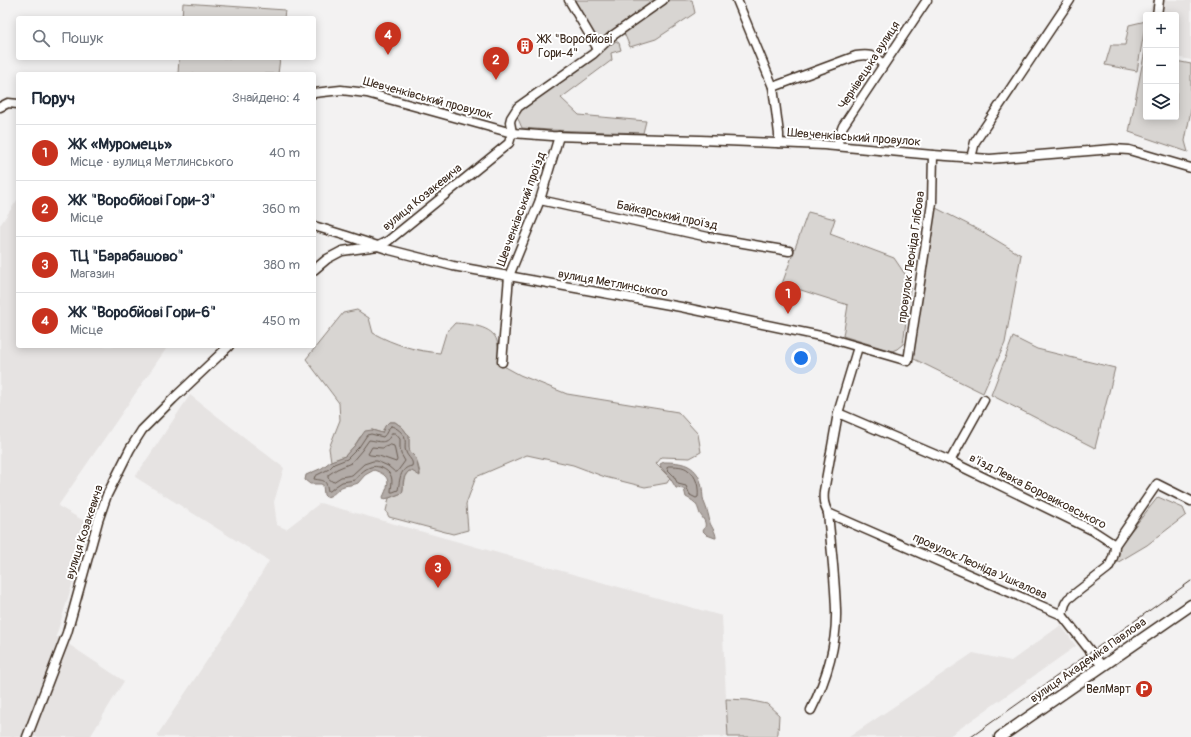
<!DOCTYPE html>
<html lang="uk">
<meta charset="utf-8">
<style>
:root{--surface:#fff;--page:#f6f6f7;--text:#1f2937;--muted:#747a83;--line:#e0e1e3;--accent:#c8321e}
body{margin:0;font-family:Pangolin,sans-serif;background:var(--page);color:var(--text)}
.controls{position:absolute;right:12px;top:12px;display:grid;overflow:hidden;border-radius:4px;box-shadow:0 2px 10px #0003}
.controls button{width:36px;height:36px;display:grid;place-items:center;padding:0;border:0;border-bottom:1px solid var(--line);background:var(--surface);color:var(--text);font:20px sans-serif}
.you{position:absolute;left:801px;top:358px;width:14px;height:14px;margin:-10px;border:3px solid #fff;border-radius:50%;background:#1a73e8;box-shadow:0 0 0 6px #1a73e833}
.badge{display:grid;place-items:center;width:26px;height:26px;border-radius:50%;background:var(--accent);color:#fff;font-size:13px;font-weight:700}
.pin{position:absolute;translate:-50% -33px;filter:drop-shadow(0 1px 2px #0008)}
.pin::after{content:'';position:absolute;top:21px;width:14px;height:12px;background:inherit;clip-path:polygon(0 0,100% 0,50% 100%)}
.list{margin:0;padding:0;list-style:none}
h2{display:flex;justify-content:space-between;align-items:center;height:52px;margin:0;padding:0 16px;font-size:17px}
h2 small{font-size:13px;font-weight:400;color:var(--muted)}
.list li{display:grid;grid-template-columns:26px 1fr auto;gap:12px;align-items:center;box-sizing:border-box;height:56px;padding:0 16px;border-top:1px solid var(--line)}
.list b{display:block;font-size:15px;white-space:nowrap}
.list p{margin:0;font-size:13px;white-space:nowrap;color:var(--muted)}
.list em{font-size:13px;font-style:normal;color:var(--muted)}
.icon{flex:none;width:22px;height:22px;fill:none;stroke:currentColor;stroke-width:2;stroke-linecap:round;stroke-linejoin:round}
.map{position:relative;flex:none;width:1191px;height:737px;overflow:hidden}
.search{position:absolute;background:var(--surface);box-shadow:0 2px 10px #0003;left:16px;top:16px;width:300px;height:44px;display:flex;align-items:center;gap:10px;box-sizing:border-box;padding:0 14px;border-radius:4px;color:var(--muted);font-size:15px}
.panel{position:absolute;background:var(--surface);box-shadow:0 2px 10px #0003;left:16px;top:72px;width:300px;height:276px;border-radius:4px}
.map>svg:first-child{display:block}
</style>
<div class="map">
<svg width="1191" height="737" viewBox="0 0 1191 737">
<rect width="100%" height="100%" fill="#f3f2f2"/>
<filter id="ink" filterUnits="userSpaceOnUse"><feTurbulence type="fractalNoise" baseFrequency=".025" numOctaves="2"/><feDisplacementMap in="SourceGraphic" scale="8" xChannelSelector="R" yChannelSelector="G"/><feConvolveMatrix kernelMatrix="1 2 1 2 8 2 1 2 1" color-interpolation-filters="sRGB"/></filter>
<g filter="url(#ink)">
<g fill="#e6e3e2">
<polygon points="1152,0 1191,0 1191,60 1176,57 1176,15 1149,15"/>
<polygon points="18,199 18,346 168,346 58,506 91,525 56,636 124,681 90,737 0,737 0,225"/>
<polygon points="190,395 284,468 274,502 277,525 286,529 320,503 722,616 728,737 156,737 234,620 269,561 135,477"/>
<polygon points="1061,625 1076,646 948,737 849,737 973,653 1011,661"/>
</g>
<g fill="#d8d5d2" stroke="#8a8078">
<polygon points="572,0 656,0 609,34 599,45"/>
<polygon points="669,0 692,0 695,13 656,39 630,47 624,33"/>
<polygon points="183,3 285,10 284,18 182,18"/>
<polygon points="1146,21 1137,71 1105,65 1111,45 1125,45 1129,25"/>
<polygon points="616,41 619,43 621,50 611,53 612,60 561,98 579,115 646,121 643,133 550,130 522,128 519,121 516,116 518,111 525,105 581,67 597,54"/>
<polygon points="1146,45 1146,117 1176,117 1176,61 1191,64 1191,110 1185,141 1188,152 1129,132"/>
<polygon points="179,58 280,58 278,74 178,74"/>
<polygon points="934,207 981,231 1021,255 1005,343 983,393 912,358"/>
<polygon points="808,212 835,219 830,234 894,258 911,283 903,344 897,349 892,351 843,336 848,305 782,284"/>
<path d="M357,310L369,318L373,333C395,345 416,351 440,353L446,333L455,323C469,324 493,326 497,341C499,348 499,357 500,364L520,375L567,394L678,412L698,434L701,452L690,458L662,457L656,464L670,478L667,483L645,487L605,477L573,465L527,455L476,477L466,504L468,530L453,534L389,517L386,511L389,498L402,493C405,485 401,479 409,471H412L420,475V472L416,458L410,452L409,447V436L402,427L395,422H389L385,427L382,433L372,430L360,437L355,445L345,456L331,461L329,448L340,420L339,403L306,359L343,313Z"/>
<polygon points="1013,337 1037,349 1115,368 1095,448 991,395"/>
<path d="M1158,497L1183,508L1186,515L1147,545L1115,564C1114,557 1116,552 1119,546Z"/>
<polygon points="726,699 748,700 767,704 779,715 778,733 776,737 728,737"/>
</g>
<g fill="#b2aba7" stroke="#827770">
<path d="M389,422H395L402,427L409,436V447L410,452L416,458L420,476L412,471H409C400,479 405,485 402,493L389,498L384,499L383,497C390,482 391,476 374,470L365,475L358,483C354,485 348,485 344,486C337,488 335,496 326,497L324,495L323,485L321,484H310L305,480L306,475L322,468L331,461L345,456L355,445L365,431L372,430L382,433L385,426Z"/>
<path d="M664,462C681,462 696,464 701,483C703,489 702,496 704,502C707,509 709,516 710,523C712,528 716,532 716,538H715L707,535L703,531C708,524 704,520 700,514C698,509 698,506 694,502C692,500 689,499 686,497L684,489L676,488L670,478L660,466V464Z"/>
</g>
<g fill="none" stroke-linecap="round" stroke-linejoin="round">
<g stroke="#6b5e55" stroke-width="1">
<path d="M391,426C396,427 404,433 405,439C406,444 404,448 406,452C408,458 414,460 412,466C399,468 400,481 398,490L393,492H391C391,487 393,481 391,476C389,472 386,470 382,468C370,463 362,471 355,480L342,482L336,486L330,491H328C326,479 324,481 314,479L315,476L329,469L334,464L347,459L359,447L367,435L371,434L383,437C387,434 387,429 391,426Z"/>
<path d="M392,433H395L400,439V448L401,454L405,461L397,472H395L388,466L377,461H373L364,464L352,475L341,477L333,482L328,478V475L337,469L351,463L362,450L369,440C380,441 386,446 392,433Z"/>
<polygon points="391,445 394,446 397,460 396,462 379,456 370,455 368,454 372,447 382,448"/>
<path d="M669,466C675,466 684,466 688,470C697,476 699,488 698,497L696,498L690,495L686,486L678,484L673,475L667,469V467Z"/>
</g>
<defs>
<g id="minor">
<polyline points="569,0 598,49"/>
<polyline points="737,0 773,87 779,134 779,143"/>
<polyline points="1157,15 1159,0"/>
<path d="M773,87L856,56C869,54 873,55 883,64"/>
<polyline points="314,93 341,90 367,93 512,133 552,136 700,140 824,145 933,155 990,159 1113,149 1129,150 1191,168"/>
<polyline points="0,107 8,103 18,104"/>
<polyline points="838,146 839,136 843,126 927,0"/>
<polyline points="971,158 975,142 1070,0"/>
<polyline points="540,200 708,237 789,251"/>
<polyline points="314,226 347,236 390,250 453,266 681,307 825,337 908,361 932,203 933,155"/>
<polyline points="314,270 327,259 342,251 378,246 388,241 509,143 512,133 510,122 511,118 518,107 593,54 612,36 663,0"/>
<polyline points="502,362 509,276 540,200 559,136"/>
<polyline points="838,413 950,461 1092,530 1115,545"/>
<polyline points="950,461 984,400"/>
<polyline points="828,513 1062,615 1102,666"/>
<path d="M1062,615L1065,604L1068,599L1108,568C1113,560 1115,554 1115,545L1157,484L1191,501"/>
<path d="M811,710C826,680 837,645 836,610C835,578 831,545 828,513C824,505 823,500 824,491L838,413L858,347"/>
<polyline points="27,737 67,633 98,521 107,495 130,449 142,430 173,399 229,346"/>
</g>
<polyline id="major" points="1000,737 1191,605"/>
</defs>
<use href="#minor" stroke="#3b2a1e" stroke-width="11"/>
<use href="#major" stroke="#3b2a1e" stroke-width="13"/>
<use href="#minor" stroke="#fff" stroke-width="8"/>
<use href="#major" stroke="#fff" stroke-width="10"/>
<polyline stroke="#3b2a1e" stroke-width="1" points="971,737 1191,581"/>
</g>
</g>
<defs>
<symbol id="building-disc" viewBox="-11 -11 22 22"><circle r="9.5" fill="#c8321e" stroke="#fff"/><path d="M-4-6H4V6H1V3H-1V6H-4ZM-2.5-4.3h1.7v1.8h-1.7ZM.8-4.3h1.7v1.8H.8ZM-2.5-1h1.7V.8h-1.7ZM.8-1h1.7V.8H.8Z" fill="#fff"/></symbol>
<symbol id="parking-disc" viewBox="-11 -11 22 22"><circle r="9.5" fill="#c8321e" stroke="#fff"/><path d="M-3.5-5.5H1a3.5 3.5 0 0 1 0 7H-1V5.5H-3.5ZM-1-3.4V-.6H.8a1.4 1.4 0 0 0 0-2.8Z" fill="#fff"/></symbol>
</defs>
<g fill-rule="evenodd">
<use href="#building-disc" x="515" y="36" width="20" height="20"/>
<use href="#parking-disc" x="1134" y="679" width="20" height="20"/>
</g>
<g text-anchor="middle" stroke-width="4" stroke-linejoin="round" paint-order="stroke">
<g font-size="12" fill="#3b2a1e" stroke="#fff" text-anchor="start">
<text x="538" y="43">ЖК "Воробйові<tspan x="538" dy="14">Гори-4"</tspan></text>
<text x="1131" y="693" text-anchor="end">ВелМарт</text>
</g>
<g font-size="12" fill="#3b2a1e" stroke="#fff">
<text transform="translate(869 65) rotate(-57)" y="4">Чернівецька вулиця</text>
<text transform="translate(428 98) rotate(15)" y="4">Шевченківський провулок</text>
<text transform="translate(854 137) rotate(4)" y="4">Шевченківський провулок</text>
<text transform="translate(422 197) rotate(-39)" y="4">вулиця Козакевича</text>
<text transform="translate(521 209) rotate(-70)" y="4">Шевченківський проїзд</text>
<text transform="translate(667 215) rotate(12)" y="4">Байкарський проїзд</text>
<text transform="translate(911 257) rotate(-82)" y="4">провулок Леоніда Глібова</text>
<text transform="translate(613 283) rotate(10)" y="4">вулиця Метлинського</text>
<text transform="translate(1038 491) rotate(27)" y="4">в'їзд Левка Боровиковського</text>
<text transform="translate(84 532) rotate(-72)" y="4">вулиця Козакевича</text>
<text transform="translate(980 566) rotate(24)" y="4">провулок Леоніда Ушкалова</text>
<text transform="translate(1088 660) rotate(-35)" y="4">вулиця Академіка Павлова</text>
</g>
</g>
</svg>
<div class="controls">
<button>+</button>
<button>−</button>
<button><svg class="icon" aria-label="layers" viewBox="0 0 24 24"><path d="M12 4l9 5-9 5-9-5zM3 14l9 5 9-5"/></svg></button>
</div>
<div class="you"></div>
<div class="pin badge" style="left:788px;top:314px">1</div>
<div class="pin badge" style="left:496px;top:80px">2</div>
<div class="pin badge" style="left:438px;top:588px">3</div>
<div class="pin badge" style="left:388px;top:55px">4</div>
<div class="search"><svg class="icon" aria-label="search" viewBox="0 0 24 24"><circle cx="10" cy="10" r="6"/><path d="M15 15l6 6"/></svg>Пошук</div>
<section class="panel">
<h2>Поруч<small>Знайдено: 4</small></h2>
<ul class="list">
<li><span class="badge">1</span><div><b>ЖК «Муромець»</b><p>Місце · вулиця Метлинського</p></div><em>40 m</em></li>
<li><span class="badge">2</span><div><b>ЖК &quot;Воробйові Гори-3&quot;</b><p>Місце</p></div><em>360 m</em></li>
<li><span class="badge">3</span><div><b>ТЦ &quot;Барабашово&quot;</b><p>Магазин</p></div><em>380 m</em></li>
<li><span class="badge">4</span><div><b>ЖК &quot;Воробйові Гори-6&quot;</b><p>Місце</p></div><em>450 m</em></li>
</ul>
</section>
</div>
